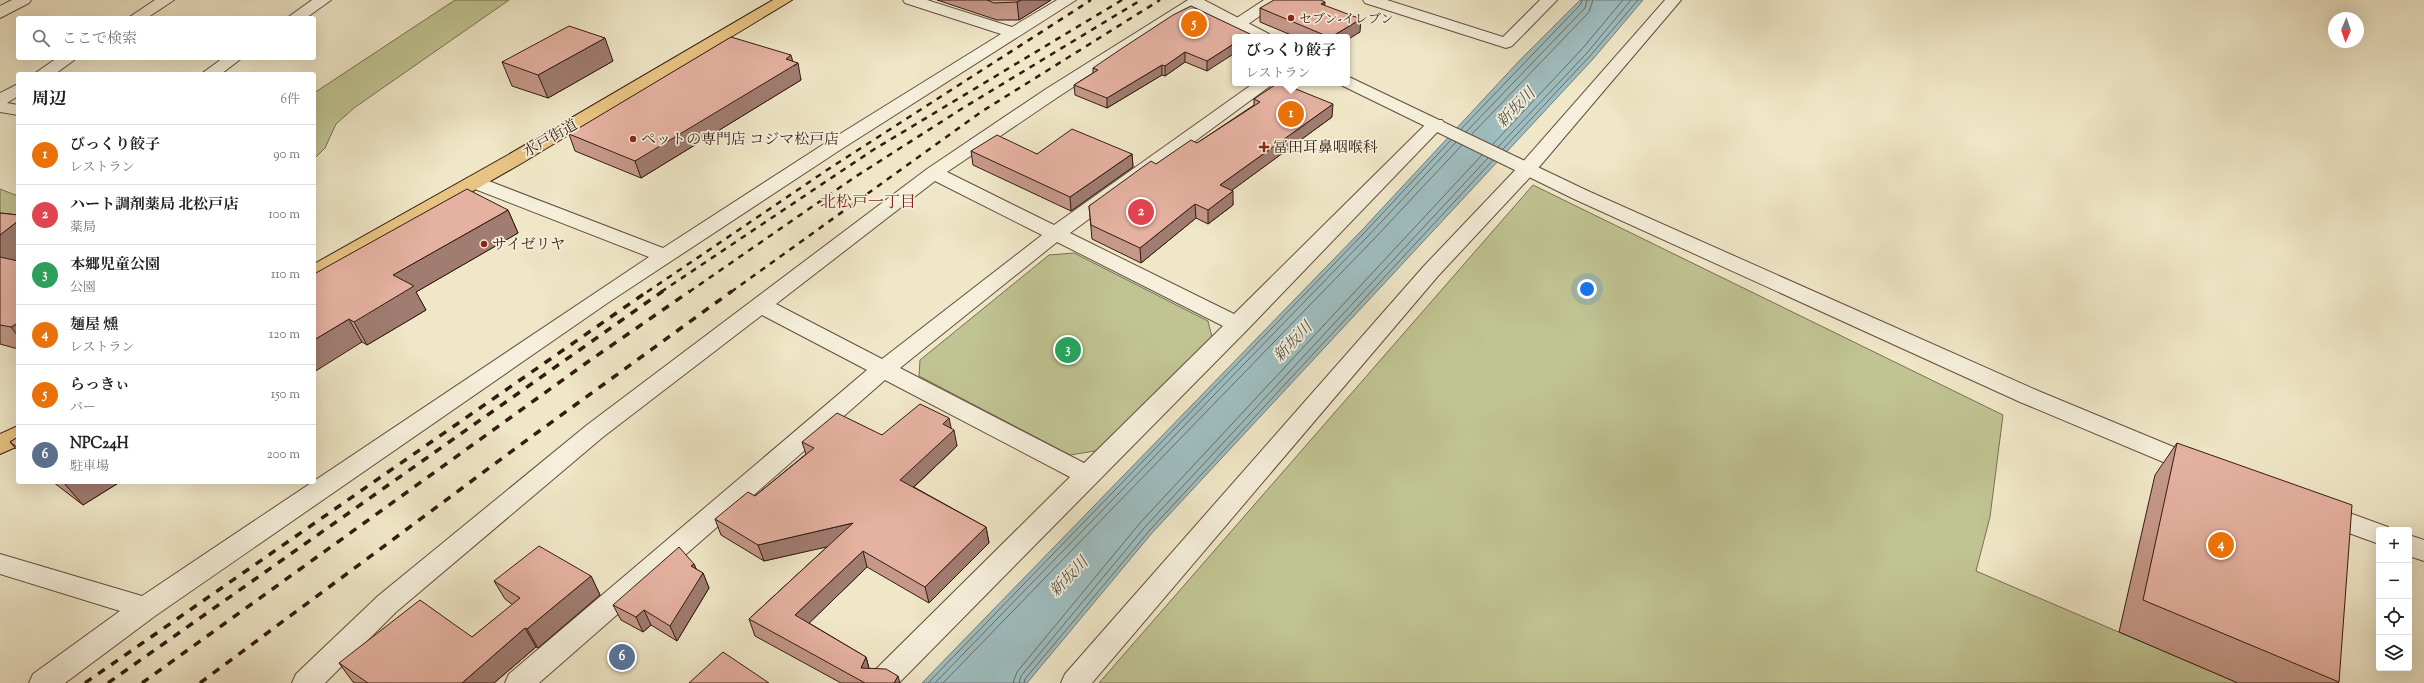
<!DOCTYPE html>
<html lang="ja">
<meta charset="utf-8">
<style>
:root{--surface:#fff;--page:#f6f6f6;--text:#202124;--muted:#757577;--line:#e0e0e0;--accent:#8f2418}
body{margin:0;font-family:"Sorts Mill Goudy","Noto Serif JP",serif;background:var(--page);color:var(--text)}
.controls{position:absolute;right:12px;bottom:12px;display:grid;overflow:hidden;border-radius:4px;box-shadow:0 4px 16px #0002}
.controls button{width:36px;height:36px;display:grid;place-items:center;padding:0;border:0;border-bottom:1px solid var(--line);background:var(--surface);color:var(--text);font:20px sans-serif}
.compass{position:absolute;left:2328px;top:12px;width:36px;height:36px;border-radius:50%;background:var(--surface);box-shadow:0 4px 16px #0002;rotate:182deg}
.you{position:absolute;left:1587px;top:289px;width:14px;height:14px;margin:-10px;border:3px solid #fff;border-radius:50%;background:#1a73e8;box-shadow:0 0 0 6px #1a73e833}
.badge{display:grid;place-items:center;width:26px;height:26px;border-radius:50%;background:var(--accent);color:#fff;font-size:13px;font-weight:700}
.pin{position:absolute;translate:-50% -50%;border:2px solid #fff;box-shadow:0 1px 4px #0006}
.popup{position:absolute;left:1232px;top:34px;width:118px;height:52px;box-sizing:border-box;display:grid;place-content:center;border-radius:4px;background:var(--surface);filter:drop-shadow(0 1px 3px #0005);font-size:13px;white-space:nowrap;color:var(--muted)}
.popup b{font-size:15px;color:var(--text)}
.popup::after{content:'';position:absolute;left:50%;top:100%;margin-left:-8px;border:8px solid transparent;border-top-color:var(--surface)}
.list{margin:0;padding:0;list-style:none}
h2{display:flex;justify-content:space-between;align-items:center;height:52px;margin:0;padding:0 16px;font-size:17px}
h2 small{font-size:13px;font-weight:400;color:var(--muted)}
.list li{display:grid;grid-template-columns:26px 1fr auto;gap:12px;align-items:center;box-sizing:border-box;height:60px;padding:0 16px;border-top:1px solid var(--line)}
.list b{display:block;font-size:15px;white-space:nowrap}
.list p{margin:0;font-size:13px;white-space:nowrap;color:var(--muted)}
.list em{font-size:13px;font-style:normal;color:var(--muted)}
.icon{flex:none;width:22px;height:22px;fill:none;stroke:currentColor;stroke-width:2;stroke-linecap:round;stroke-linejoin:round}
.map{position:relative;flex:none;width:2424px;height:683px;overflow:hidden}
.search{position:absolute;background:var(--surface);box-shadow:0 4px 16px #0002;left:16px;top:16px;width:300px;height:44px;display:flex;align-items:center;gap:10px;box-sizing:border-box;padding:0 14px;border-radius:4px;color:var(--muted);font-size:15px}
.panel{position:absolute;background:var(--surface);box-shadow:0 4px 16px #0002;left:16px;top:72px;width:300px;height:412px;border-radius:4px}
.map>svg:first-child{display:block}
</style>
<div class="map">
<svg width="2424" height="683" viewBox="0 0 2424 683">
<rect width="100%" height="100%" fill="#f0e7c8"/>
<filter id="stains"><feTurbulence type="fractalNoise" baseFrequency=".005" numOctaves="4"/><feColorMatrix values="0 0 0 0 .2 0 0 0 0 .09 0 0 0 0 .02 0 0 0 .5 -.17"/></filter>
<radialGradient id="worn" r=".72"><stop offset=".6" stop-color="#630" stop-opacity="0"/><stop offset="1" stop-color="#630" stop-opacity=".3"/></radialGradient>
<g fill="#c0c392" stroke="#7a6f52">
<polygon points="455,0 509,0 354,108 336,124 325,148 314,159 314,93"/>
<polygon points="1533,185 2003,415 1990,517 1976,571 2238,683 1099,683"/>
<polygon points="0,189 18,196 18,230 0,241"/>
<polygon points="1074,253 1208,321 1213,341 1101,450 1070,455 919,376 920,360 1049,255"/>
</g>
<polygon fill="#9ebec0" stroke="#747d7a" points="1580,0 1643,0 1593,59 1152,533 1027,683 922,683 1363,229 1520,60"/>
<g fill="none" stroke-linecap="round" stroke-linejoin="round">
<g stroke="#696c68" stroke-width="1">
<polyline points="1461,129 1581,4 1582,0"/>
<polyline points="1466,132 1585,8 1587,0"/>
<polyline points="1472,134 1589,12 1593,0"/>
<polyline points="1493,144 1582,49 1623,0"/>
<polyline points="1498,147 1587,53 1631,0"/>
<polyline points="1503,149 1590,56 1638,0"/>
<polyline points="928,683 1365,232 1451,140"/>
<polyline points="935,683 1369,235 1456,142"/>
<polyline points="943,683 1373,240 1462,145"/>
<polyline points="1013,683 1017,672 1140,523 1482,155"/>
<polyline points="1019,683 1021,676 1145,527 1488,158"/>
<polyline points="1024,683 1025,679 1149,531 1493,160"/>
</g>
<defs>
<g id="minor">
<polygon points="12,0 31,0 29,3 0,18 0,6"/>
<polygon points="155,0 174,0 147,18 128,18"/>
<polygon points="312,0 331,0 306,18 287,18"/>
<polygon points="903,0 927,0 1012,27 1057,0 1076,0 840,150 609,302 155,616 65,683 29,683 33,674 120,611 0,574 0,554 142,596 649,257 467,186 464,182 467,178 481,178 663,248 827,142 1001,34 905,3"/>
<path d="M1188,0H1202L1204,2L1058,97L947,172L1054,225L1254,83H1274L1070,233L1234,314L1430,120H1442L1445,124L1247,330L899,683H867L871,674L1070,477L885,380L539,683H505L509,674L867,370L762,315L603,437L396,612L325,683H292L296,674L378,596L587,425L927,169L1046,89ZM935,181L1042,235L882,359L776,304ZM1057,242L1223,326L1084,463L900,368Z"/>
<polygon points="1264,0 1283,0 1244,27 1232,27 1230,24 1232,21"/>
<polygon points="1363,0 1387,0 1503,37 1540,0 1557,0 1512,46 1506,48 1365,3"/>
<polygon points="1665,0 1681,0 1534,173 1438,276 1092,683 1061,683 1065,674 1424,266 1520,165"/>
<polygon points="57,58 77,58 55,74 34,74"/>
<polygon points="223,58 242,58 221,74 201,74"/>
<polygon points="18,84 18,96 7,103 18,105 18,115 0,112 0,93"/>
</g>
<g id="tertiary">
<polygon points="1190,0 1204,0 1269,34 1271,37 1251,37 1190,5 1188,2"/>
<polygon points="1347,76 1588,191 2036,390 2205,460 2208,466 2205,472 2196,475 2187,472 2020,402 1574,199 1341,85 1340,83 1347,83"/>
<polygon points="2322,503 2388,527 2390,530 2379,530 2379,544 2313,520 2309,513 2313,506"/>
<polygon points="2409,535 2424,540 2424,561 2409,556"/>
</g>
<g id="trunk">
<polygon points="773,0 792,0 522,163 321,278 314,280 314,264 508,155"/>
<polygon points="18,426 18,446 0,454 0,434"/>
</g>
</defs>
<use href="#minor" stroke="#634e3f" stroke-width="2"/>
<use href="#tertiary" stroke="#634e3f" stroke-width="2"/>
<use href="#trunk" stroke="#341b11" stroke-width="2"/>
<use href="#minor" fill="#f5efdb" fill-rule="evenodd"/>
<use href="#tertiary" fill="#f5efdb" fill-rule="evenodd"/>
<use href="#trunk" fill="#e8c484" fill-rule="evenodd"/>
<g stroke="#341b11" stroke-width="2.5" stroke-dasharray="6 6" stroke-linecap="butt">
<polyline points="647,292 830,168 1091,0"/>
<polyline points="661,292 873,150 1122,0"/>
<polyline points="689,292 855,177 963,108 1141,0"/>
<polyline points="731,292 981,112 1160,0"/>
</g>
<g stroke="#341b11" stroke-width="3.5" stroke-dasharray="8 8" stroke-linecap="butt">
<polyline points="85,683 648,291"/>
<polyline points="108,683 663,291"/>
<polyline points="142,683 589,361 690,291"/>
<polyline points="200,683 516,448 732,291"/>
</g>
</g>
<g fill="#c5988a" stroke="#341b11">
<polygon points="937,0 1051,0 1019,20 997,20"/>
<polygon points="1324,6 1360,32 1347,37 1296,37 1260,22 1260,8"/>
<polygon points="1250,34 1207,71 1185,62 1165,76 1162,75 1107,108 1075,95 1074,85 1093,73 1093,68"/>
<polygon points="613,61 548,98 512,86 502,62"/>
<polygon points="793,62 801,80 641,178 575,151 569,134"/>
<polygon points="1254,99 1332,117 1232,190 1233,205 1208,224 1196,218 1141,263 1092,239 1089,206 1156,164 1197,143 1254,105"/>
<polygon points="971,151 1037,154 1132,154 1133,167 1071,211 973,165"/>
<polygon points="508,210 518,233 416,292 426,310 367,345 362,342 314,274"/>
<polygon points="0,213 18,215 18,259 16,260 18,261 18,349 0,344"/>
<polygon points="951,429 957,446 914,487 986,527 989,543 929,603 867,567 809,623 866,657 869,668 900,683 841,683 755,636 749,619 828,546 764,561 721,535 715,519 755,496 806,454 802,442"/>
<polygon points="18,437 18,451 10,442"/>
<polygon points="2177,443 2339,682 2338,683 2238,683 2119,632 2155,475"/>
<polygon points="53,482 120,482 83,505"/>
<polygon points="694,564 696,569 703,573 709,588 677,641 651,625 643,632 621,620 613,605"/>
<polygon points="591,576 600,595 538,648 536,647 494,683 355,683 353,682 339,663 472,637 513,605 505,599 494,581"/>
</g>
<g fill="#a07c71" stroke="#341b11">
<polygon points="1021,0 1051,0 1019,20 1017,2"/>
<polygon points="1325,2 1324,15 1321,4"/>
<polygon points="1361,19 1360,32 1347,40 1347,37 1331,37"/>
<polygon points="1250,34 1249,37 1245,37"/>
<polygon points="605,38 613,61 548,98 538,75"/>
<polygon points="1235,43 1235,53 1207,71 1207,61"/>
<polygon points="1185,52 1185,62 1165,76 1165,66"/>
<polygon points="791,55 794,66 798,63 801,80 641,178 635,161"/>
<polygon points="1162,65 1162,75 1107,108 1107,98"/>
<polygon points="1333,104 1332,117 1220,199 1220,185"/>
<polygon points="1132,154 1133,167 1071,211 1070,197"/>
<polygon points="1233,191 1233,205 1208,224 1208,210"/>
<polygon points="1195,204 1196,218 1141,263 1140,248"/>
<polygon points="508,210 518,233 416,292 426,310 367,345 354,322 393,275"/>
<polygon points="18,221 18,259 0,273 0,235"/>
<polygon points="349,319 362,342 314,372 314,340"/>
<polygon points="18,323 18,336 11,327"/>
<polygon points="949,418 952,432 954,430 957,446 904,496 900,480 943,424"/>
<polygon points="63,482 120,482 83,505"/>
<polygon points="853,523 858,540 764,561 758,545"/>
<polygon points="986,527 989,543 929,603 925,587"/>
<polygon points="863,551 867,567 801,631 795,615"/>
<polygon points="694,564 700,578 703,573 709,588 677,641 670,626 691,566"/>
<polygon points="591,576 600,595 538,648 527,629"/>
<polygon points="644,610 651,625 643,632 636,617"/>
<polygon points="525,628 536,647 494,683 462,683"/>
<polygon points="866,657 870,673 861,668"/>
<polygon points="898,676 900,683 894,683"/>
</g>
<g fill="#e5b1a1" stroke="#341b11">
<polygon points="987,0 1021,0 1017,2 994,3"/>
<polygon points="1274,0 1321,0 1325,2 1321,4 1361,19 1331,37 1329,37 1260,8"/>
<polygon points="1191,6 1250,34 1245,37 1235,37 1235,43 1207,61 1185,52 1165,66 1162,65 1107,98 1074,85 1098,70 1093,68 1121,49 1173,15"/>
<polygon points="569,26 605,38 538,75 502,62"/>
<polygon points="731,37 791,55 786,59 798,63 635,161 569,134"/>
<polygon points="1278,83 1281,83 1333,104 1220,185 1233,191 1208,210 1195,204 1140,248 1091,225 1089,206 1151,161 1156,164 1191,140 1197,143 1260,102 1254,99"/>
<polygon points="1072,129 1132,154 1070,197 971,151 997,135 1037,154"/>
<polygon points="467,189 508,210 393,275 414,286 354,322 349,319 314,340 314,274"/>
<polygon points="0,213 18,215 18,221 0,235"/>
<polygon points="0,257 18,261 18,323 11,327 0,325"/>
<polygon points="920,404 949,418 943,424 954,430 900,480 986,527 925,587 863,551 795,615 866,657 861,668 886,669 898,676 894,683 865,683 749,619 853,523 758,545 715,519 748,492 755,496 814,448 802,442 837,413 882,435"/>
<polygon points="18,437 18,448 10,442"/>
<polygon points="2177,443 2352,505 2339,682 2143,600"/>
<polygon points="539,546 591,576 527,629 525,628 462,683 368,683 339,663 420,600 472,637 520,598 494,581"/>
<polygon points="679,547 694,564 691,566 703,573 670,626 644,610 636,617 613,605"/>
<polygon points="723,652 769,683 689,683"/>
</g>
<g fill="#8f2418" stroke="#f5efdb" stroke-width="1.5">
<circle cx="1291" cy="18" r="4"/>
<circle cx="633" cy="139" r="4"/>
<path d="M1262 141h4v4h4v4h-4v4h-4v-4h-4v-4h4z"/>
<circle cx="484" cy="244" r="4"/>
</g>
<g text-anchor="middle" stroke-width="3.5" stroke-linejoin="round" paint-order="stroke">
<g font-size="13" fill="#341b11" stroke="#f5efdb" text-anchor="start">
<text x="1299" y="23">セブン-イレブン</text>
</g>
<g font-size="15" fill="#341b11" stroke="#f5efdb">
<text transform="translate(550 138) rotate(-30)" y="5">水戸街道</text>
</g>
<g font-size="15" fill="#341b11" stroke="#f5efdb" text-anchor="start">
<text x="641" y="144">ペットの専門店 コジマ松戸店</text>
<text x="1273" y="152">冨田耳鼻咽喉科</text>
<text x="492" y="249">サイゼリヤ</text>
</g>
<g font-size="16" font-style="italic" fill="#59544e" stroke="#f5efdb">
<text transform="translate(1515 107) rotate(-46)" y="6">新坂川</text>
<text transform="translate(1292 341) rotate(-46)" y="6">新坂川</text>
<text transform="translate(1068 576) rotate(-46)" y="6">新坂川</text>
</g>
<g font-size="16" fill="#7a1f14" stroke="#f5efdb">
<text x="868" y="207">北松戸一丁目</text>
</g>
</g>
<rect width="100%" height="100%" filter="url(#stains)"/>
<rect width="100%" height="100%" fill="url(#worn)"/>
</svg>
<div class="controls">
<button>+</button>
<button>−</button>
<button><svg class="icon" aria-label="locate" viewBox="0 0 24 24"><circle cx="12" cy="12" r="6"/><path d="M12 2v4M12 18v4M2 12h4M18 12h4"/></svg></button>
<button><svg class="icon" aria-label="layers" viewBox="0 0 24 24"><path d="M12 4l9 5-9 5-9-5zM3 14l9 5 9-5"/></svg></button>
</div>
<svg class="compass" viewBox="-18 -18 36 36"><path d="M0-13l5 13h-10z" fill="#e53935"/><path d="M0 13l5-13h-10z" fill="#757577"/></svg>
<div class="you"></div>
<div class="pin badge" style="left:1291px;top:114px;background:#e8710a">1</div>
<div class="popup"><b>びっくり餃子</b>レストラン</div>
<div class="pin badge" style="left:1141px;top:212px;background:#e0444e">2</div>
<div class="pin badge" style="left:1068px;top:350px;background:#2e9e5b">3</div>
<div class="pin badge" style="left:2221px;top:545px;background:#e8710a">4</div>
<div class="pin badge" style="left:1194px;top:24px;background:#e8710a">5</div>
<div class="pin badge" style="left:622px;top:657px;background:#5c6f8a">6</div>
<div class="search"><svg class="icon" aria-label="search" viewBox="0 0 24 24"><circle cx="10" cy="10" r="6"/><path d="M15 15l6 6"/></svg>ここで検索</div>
<section class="panel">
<h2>周辺<small>6件</small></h2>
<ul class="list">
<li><span class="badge" style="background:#e8710a">1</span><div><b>びっくり餃子</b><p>レストラン</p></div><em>90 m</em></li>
<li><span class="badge" style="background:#e0444e">2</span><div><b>ハート調剤薬局 北松戸店</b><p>薬局</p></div><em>100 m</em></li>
<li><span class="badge" style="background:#2e9e5b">3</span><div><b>本郷児童公園</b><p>公園</p></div><em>110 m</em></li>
<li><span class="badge" style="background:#e8710a">4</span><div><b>麺屋 燻</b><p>レストラン</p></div><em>120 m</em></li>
<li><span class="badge" style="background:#e8710a">5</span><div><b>らっきぃ</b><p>バー</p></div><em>150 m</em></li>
<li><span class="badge" style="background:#5c6f8a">6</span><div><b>NPC24H</b><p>駐車場</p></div><em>200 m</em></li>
</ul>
</section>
</div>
